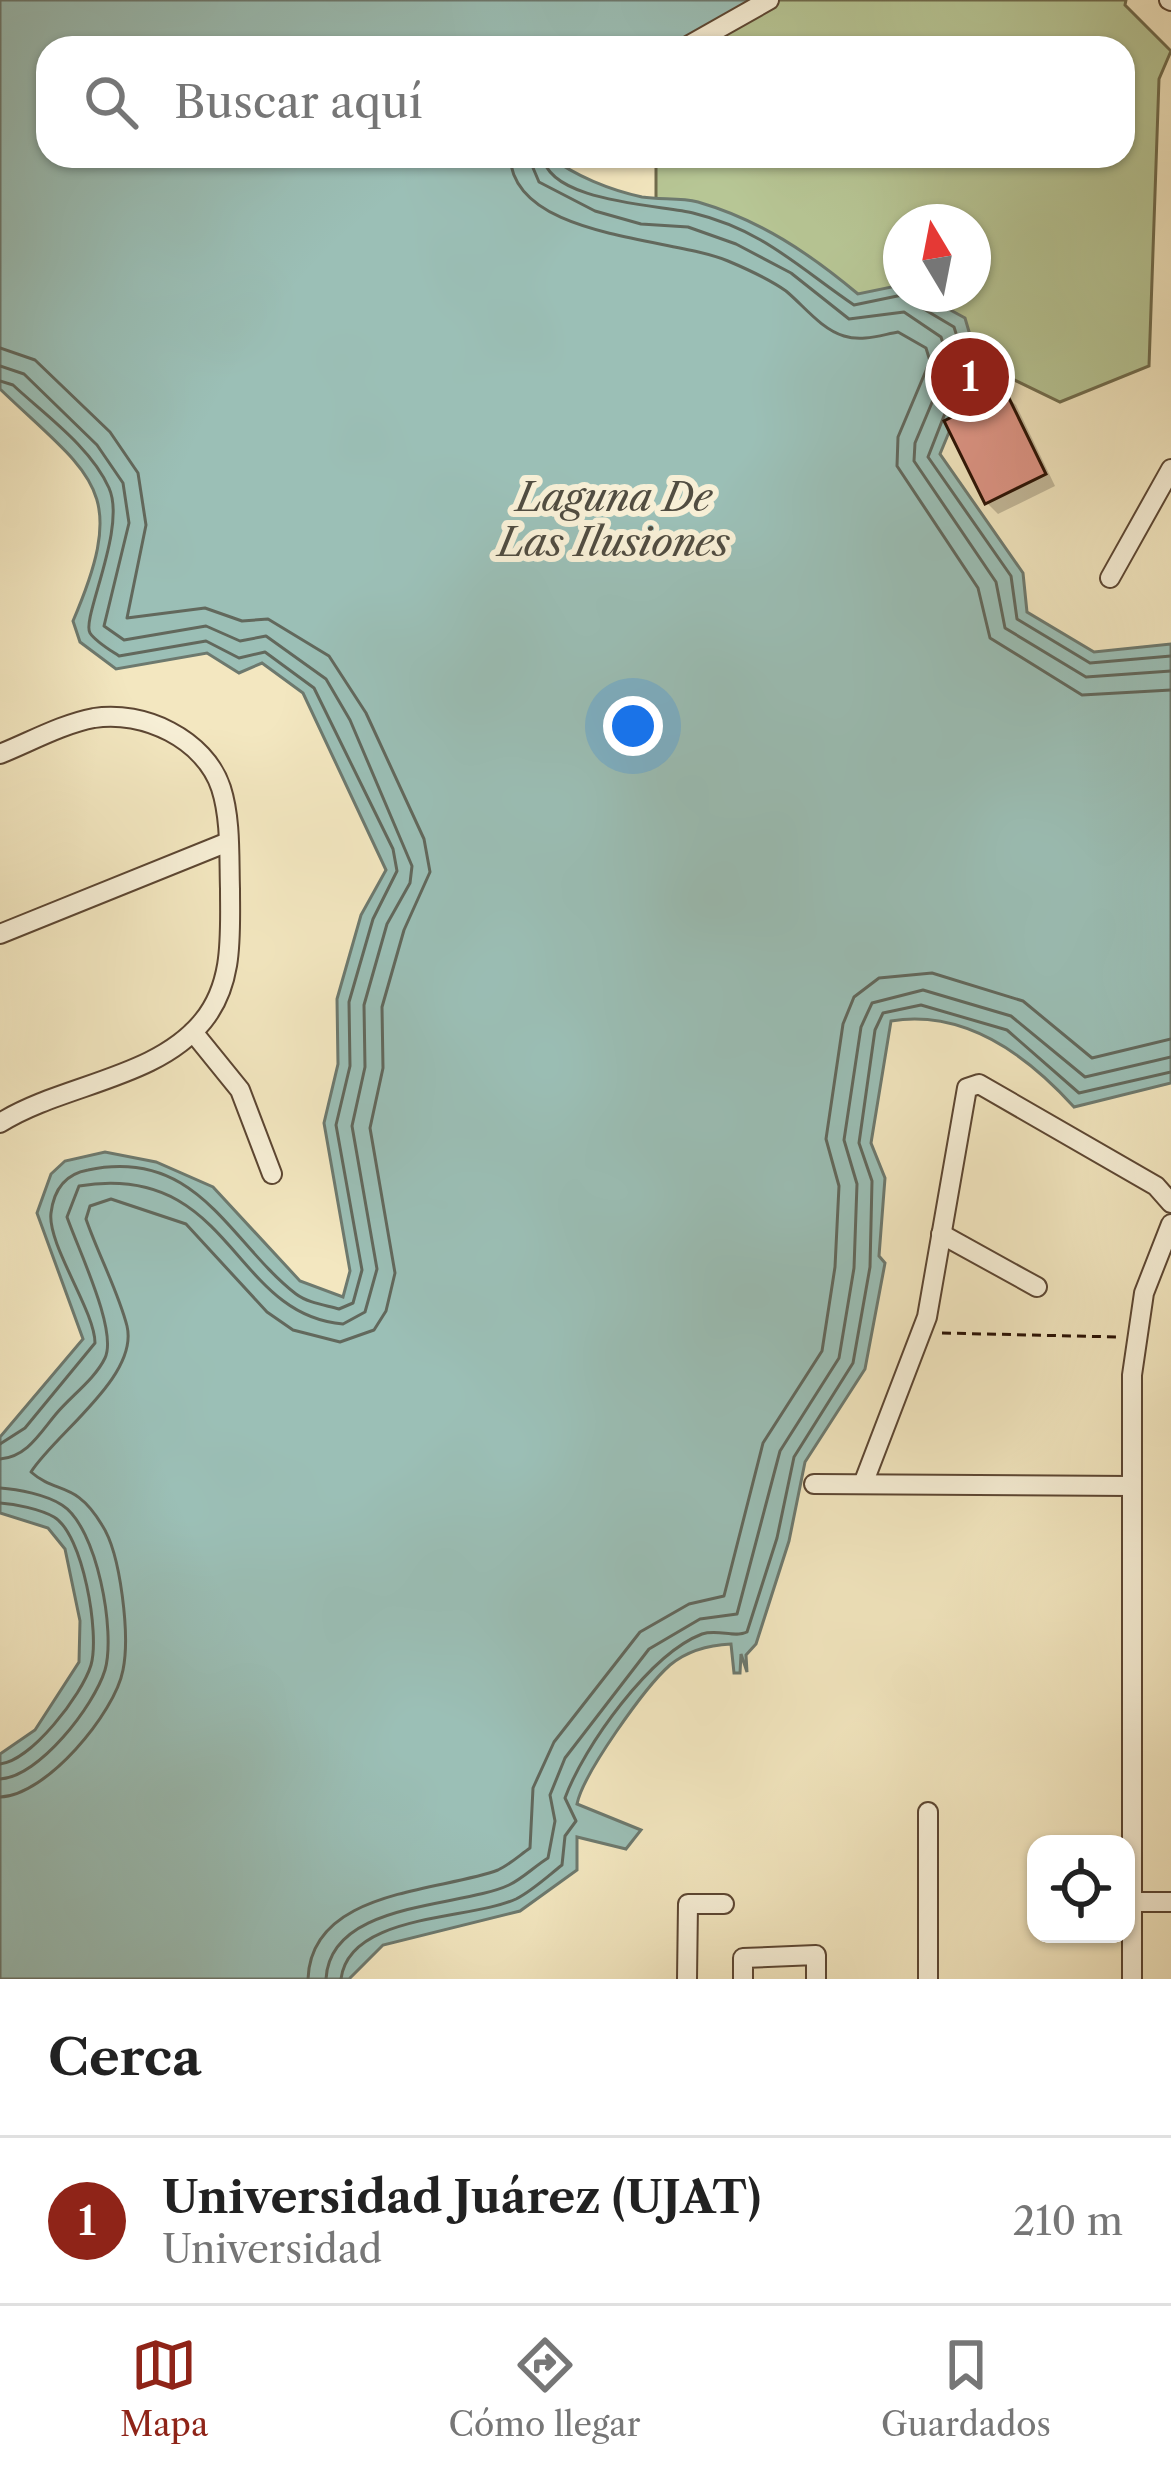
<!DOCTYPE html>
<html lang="es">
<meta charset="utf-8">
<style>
:root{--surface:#fff;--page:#f6f6f6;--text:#222;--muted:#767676;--line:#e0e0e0;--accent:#8f2418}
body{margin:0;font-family:"Libre Caslon Text",serif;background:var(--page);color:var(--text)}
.controls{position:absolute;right:36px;bottom:36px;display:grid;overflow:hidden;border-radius:24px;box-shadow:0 3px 9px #0004}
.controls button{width:108px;height:108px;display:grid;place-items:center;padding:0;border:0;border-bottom:3px solid var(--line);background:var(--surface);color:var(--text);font:60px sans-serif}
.compass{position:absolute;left:883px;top:204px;width:108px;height:108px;border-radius:50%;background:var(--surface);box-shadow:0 3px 9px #0004;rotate:350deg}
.you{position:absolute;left:633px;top:726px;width:42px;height:42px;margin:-30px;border:9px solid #fff;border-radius:50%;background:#1a73e8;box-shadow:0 0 0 18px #1a73e833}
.badge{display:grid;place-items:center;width:78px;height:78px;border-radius:50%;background:var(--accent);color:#fff;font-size:39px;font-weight:700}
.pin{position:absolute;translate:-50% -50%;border:6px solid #fff;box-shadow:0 3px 12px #0006}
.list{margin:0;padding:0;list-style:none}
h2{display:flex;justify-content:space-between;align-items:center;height:156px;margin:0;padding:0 48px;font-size:51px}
h2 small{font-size:39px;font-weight:400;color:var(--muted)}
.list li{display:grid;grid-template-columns:78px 1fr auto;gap:36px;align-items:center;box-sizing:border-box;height:168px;padding:0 48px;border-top:3px solid var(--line)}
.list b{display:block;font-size:45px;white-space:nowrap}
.list p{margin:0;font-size:39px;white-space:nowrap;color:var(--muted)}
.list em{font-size:39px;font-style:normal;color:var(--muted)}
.icon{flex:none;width:66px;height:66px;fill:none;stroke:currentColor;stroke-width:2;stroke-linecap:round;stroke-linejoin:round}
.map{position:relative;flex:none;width:1171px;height:1979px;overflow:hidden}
.search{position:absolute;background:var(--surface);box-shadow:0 3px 9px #0004;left:36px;right:36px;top:36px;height:132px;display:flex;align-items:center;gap:30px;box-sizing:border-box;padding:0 42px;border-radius:36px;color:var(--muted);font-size:45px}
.sheet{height:324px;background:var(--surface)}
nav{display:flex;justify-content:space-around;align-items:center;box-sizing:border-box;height:168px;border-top:3px solid var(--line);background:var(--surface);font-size:33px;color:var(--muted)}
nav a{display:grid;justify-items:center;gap:6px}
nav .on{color:var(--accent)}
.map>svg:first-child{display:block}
</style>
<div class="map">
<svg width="1171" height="1979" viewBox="0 0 1171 1979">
<rect width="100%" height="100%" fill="#f3e7c0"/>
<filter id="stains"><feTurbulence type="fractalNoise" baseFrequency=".00167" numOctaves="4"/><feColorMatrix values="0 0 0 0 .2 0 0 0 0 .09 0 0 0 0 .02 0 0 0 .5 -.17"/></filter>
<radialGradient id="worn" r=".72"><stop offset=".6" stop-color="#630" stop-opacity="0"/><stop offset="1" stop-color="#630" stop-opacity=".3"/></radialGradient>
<path fill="#b7c695" stroke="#706b4c" stroke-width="3" fill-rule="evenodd" d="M769,0H1126L1125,5L1171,51L1159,79L1149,366L1060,402L656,207V156H1123V48H684ZM901,222H973V294H901Z"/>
<path fill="#9bbfb6" stroke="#6d796e" stroke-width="3" d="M0,0H750L675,48H48V156H549C575,176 610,190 642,197C661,200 680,197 698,202C760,220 809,253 858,294L901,285V294H921L965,318L978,362L940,454L1023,573L1027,612L1094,652L1171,644V1083L1074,1107C1027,1055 965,1009 891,1021L871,1143L885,1178L879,1256L885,1263L865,1369L805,1462L789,1541L756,1644L746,1655L747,1672L741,1654L740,1673H734L731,1644C710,1645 687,1651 670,1665C645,1687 583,1774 577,1804L641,1830L626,1849L577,1837V1870L520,1911L383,1945L349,1979H0V1754L35,1730L79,1662L80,1621L65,1549L48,1528L0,1513V1437L83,1339L37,1213L51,1174L65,1161L105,1152L156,1162L213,1187L300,1281L343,1297L350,1271L324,1123L338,1064L337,999L361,915L386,870L303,693L262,663L239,673L207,653L116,669L80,642L73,621C130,488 93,478 0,389Z"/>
<polygon fill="#0003" points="1004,394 1016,405 1055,486 998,514 987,503"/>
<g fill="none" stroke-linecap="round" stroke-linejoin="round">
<g stroke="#62685c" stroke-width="3">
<path d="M510,156C513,239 672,237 728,261C747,269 769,279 786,291C804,306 821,329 844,336C862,342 881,335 898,332L926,348L930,361L898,437L897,466L978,588L990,638L1082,695L1171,690"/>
<polyline points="528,156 539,182 595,211 641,224 688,227 736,244 791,273 849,319 904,312 941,337 949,362 915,443 914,461 996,582 1005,628 1086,677 1171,671"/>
<path d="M543,156C548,202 660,205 693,213C763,230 798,267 854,305L907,294"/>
<polyline points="916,294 922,308 954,327 965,362 928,457 1011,576 1017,619 1090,663 1171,656"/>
<path d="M0,348L35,360L110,432L138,473L146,525L127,618L205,608L242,621L268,619L329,656L366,713L424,839L430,872L404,930L382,1007L383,1068L370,1128L395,1273L386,1311L374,1330L340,1342L293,1330L267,1312L186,1224L111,1199L90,1206L86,1219C98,1254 118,1291 127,1326C139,1376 56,1433 31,1472C57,1495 75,1480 102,1525C121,1554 130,1636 123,1670C115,1713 46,1796 0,1797"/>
<path d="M0,366L24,374L97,445L123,483L129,523L104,626L124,640L206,626L240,641L266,636L326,679L350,720L412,866L410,883L387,924L364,1005L365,1067L352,1126L377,1269L365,1312L343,1324C231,1315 232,1161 79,1186L67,1217C78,1249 118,1331 105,1358C95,1379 71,1396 56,1414C40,1433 27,1457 0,1459"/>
<path d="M0,381L13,385C44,414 91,447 109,488C127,528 81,619 90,633C96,642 110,650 119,656L206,641L239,658L265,652L314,688L393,849L397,871L373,919L349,1002L350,1066L336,1125L362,1270L353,1303L339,1309C325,1305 308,1303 296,1294C229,1242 198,1147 88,1170C65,1174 54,1189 51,1213C47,1244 95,1311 95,1343L25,1428L0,1444"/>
<path d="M0,1488C18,1489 47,1495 62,1505C97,1527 116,1632 105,1670C94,1706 39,1777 0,1779"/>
<path d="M0,1503C15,1504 40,1509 54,1517C83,1534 100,1634 91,1665C82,1695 31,1761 0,1764"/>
<path d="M308,1979C311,1889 440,1892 498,1870C509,1865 520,1855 530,1848L533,1788L554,1742L640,1632L689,1604L724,1596L763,1443L822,1351L835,1267L839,1186L826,1139L843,1024L854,997L879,978L932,973L1023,1001L1092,1058L1171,1039"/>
<path d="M326,1979C330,1901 460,1908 509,1885C522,1879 535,1866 548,1858L555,1821L550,1795L565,1758L649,1649L700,1619L737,1614L780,1451L839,1358L854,1268L857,1184L844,1140L861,1027L872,1003L923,990L1011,1016L1085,1077L1171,1057"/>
<path d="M341,1979C349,1913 471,1920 516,1899C532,1891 548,1876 562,1865L565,1836L576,1821L565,1798C584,1746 650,1654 702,1634C718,1629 735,1638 747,1632L777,1538L794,1457L853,1363L870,1267L872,1181L859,1143L875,1030L883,1013L921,1005L1007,1030L1079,1093L1171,1072"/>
</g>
</g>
<polygon fill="#de9485" stroke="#291002" stroke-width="3" points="1005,390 1046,474 985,504 944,421"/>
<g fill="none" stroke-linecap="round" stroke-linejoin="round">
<defs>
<g id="minor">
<polyline points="1169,0 1171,1"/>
<polyline points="684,48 769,0"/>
<polyline points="1110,578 1171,469"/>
<path d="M0,754C30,742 62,724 94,718C143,710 205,739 221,788C231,819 229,857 230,889C230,935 234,983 203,1021C156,1079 62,1084 0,1123"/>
<polyline points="0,934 228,842"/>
<polyline points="193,1032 240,1090 272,1174"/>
<polyline points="941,1234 1037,1287"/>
<polyline points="814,1484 1129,1486"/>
<polyline points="863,1484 927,1317 967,1088 979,1084 1156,1186 1171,1203"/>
<polyline points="1131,1902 1171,1902"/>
<polyline points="687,1979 688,1904 724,1904"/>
<polyline points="743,1979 743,1958 816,1955 816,1979"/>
<polyline points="928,1979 928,1812"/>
<polyline points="1132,1979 1132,1375 1144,1293 1171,1224"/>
</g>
</defs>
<use href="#minor" stroke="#5c4632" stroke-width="22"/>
<polyline stroke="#291002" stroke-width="3" stroke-dasharray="9 6" stroke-linecap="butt" points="942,1333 1118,1337"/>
<use href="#minor" stroke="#f7efd6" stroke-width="18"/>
</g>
<g text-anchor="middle" stroke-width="12" stroke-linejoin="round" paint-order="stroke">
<g font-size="39" font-style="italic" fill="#514d41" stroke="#f7efd6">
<text x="614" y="511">Laguna De<tspan x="614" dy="45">Las Ilusiones</tspan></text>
</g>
</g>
<rect width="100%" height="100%" filter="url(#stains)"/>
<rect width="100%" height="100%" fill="url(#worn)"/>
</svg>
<div class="controls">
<button><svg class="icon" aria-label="locate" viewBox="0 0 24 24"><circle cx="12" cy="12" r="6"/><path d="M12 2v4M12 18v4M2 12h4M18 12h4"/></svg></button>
</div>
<svg class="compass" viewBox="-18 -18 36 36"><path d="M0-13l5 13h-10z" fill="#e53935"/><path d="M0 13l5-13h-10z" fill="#767676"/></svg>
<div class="you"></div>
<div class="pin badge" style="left:970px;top:377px">1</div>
<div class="search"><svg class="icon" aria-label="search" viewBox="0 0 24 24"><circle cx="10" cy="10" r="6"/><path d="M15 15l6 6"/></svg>Buscar aquí</div>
</div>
<section class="sheet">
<h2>Cerca<small></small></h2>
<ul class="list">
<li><span class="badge">1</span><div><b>Universidad Juárez (UJAT)</b><p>Universidad</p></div><em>210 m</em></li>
</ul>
</section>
<nav>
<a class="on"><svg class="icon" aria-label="map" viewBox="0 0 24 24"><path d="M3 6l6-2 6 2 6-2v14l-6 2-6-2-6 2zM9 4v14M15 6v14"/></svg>Mapa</a>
<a><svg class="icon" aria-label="directions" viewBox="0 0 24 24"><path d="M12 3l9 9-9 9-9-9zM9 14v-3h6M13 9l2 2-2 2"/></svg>Cómo llegar</a>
<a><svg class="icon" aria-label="saved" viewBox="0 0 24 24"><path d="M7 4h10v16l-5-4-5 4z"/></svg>Guardados</a>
</nav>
